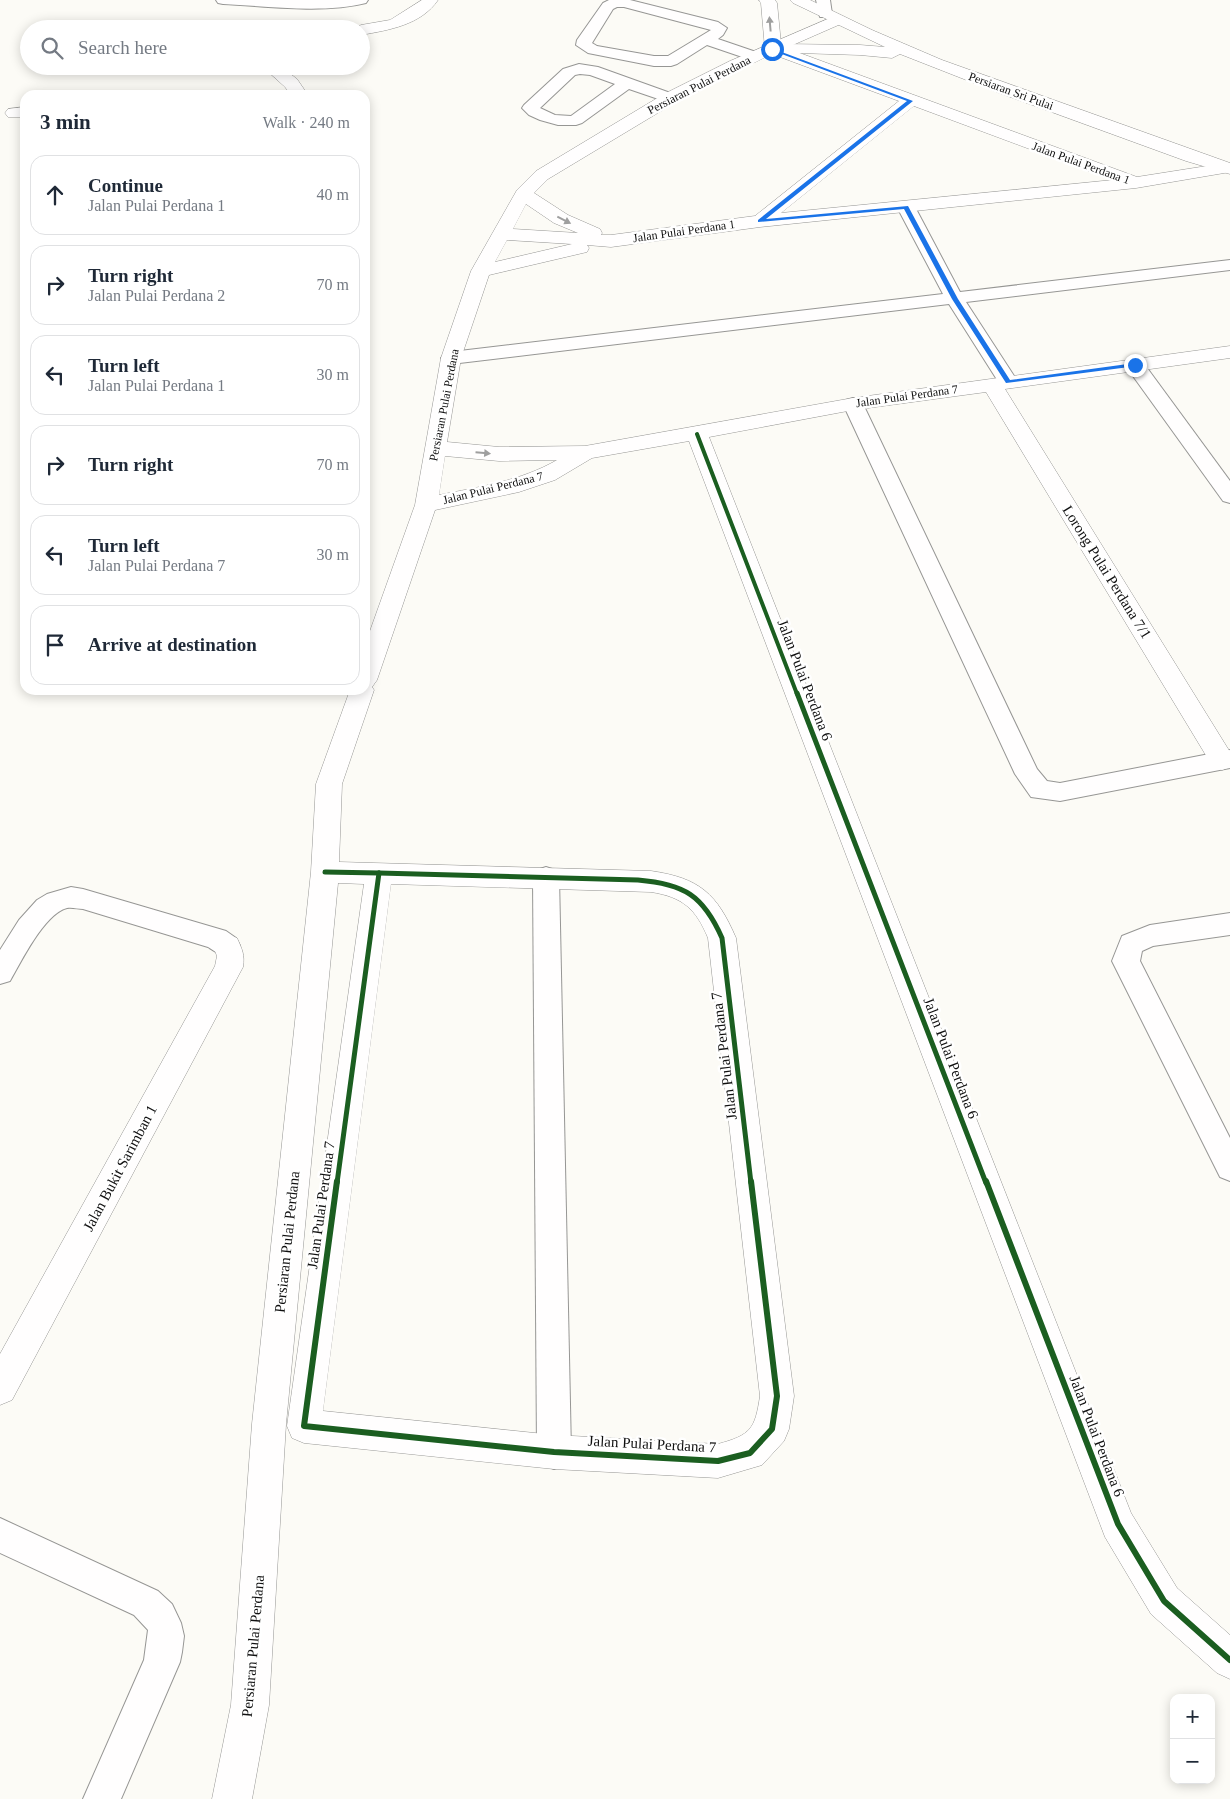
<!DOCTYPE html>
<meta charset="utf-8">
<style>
:root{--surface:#fff;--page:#f2f2f3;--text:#1f2937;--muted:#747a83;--line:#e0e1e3}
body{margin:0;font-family:"Times New Roman",serif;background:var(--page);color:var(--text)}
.controls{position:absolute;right:15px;bottom:15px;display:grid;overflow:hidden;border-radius:10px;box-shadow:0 2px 12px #0003}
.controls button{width:45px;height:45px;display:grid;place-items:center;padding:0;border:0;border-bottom:1px solid var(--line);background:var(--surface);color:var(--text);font:25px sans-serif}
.stop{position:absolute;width:15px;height:15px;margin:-11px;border:4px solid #1a73e8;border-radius:50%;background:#fff}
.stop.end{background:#1a73e8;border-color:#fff;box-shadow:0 1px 5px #0008}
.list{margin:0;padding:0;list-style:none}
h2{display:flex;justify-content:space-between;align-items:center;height:65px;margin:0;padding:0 20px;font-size:21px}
h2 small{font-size:16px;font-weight:400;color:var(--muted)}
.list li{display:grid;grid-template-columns:32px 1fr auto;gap:15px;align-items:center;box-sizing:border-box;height:80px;margin:0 10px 10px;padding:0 10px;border:1px solid var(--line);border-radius:15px}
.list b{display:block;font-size:19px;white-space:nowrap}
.list p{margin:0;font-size:16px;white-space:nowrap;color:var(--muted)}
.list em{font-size:16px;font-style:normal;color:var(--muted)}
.icon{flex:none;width:28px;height:28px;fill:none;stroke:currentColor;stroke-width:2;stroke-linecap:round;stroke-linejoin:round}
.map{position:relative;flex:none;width:1230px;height:1799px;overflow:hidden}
.search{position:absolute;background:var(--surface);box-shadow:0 2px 12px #0003;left:20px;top:20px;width:350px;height:55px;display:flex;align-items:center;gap:12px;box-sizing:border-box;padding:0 18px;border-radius:28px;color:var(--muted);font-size:19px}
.panel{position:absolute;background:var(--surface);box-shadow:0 2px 12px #0003;left:20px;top:90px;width:350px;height:605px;border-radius:15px}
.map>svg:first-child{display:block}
</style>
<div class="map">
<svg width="1230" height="1799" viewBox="0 0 1230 1799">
<rect width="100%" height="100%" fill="#fcfbf6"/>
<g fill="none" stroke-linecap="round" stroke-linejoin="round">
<defs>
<g id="service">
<path d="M216,0H368L366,3C322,14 268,6 223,4L218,3Z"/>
<path d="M609,0H630L718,22L727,28L723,35L718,39L759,53L762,56L759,59L754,61L707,45L677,64L671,66H654L588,53L576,45L577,40L603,3ZM617,7H624L711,30L668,56H654L597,46L592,43L613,9Z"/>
<polygon points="816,0 830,0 832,14 830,17 820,17"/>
<path d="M579,64L598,67L676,95L678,98L676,101L670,103L629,89L582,123L576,125H558L540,120L529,115L522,108L524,105L563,69ZM580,74L590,75L615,84L571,116L555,115L540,108L575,75Z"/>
<polygon points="906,202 912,203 915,207 960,292 1230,260 1230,270 966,302 1018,382 1015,386 1008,388 1001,386 949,304 451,364 444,362 441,358 444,354 451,352 943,294 897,207 900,203"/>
<polygon points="1135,359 1142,361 1230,481 1230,503 1223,501 1125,365 1128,361"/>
<polygon points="853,398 860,400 863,404 1037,769 1047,781 1060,783 1230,750 1230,768 1060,801 1031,797 1015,774 843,404 846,400"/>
<polygon points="546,867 555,870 559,877 571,1452 566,1464 554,1469 542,1464 537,1452 533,877 537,870"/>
<path d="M71,887L83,889L226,931L236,938L240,946L236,954C224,958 219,954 208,947L83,909C78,909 72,907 67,908C44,914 21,962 10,981L0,984V950L19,920L37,900L47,894Z"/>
<polygon points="1230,913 1230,935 1153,946 1142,951 1140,961 1230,1138 1230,1181 1220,1177 1112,961 1122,936 1150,925"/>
<polygon points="0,1518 158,1591 172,1604 181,1623 184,1636 182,1652 180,1662 121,1799 83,1799 144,1660 148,1630 134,1615 0,1553"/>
</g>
<g id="minor">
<path d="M422,0H438C421,25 389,30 361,35V29H354L361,25L390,20Z"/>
<path d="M837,15L843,17L845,20L843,23L786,48L1137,177L1226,163L1230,164V172L1136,188L760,227L611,247L587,245L589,248L587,252L489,275L461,358L447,442L499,447L585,446L853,398L1230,346V358L1005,389L1230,752V767L1222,770L1213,767L986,392L853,410L709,437L1131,1513L1177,1588L1230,1635V1679L1217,1673L1151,1614L1105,1537L689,441L592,458L555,480L519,492L435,510L377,680L372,687L374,690L342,784L339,862L651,871C700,878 717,894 736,938L794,1396L789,1429L784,1441L762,1465L718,1478L554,1469L304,1443L292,1438L287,1426L364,884L338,883L286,1424L269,1705L252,1799H212L231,1705L252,1424L311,872L316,784L350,690H365V645L415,505L441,358L471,271L517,190L536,171L664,94L730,61ZM772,54L899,101L755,216L611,235H601L602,233L600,229L568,215L534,193L548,179L676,102ZM914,106L1113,180L781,213ZM526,204L554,223L578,233L513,229ZM507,240L572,244L495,262ZM445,456L499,461L557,460C521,481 479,487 439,495ZM391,884L651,892C683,897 696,909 708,938L760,1396C755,1429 751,1435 718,1444L554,1435L323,1411Z"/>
<polygon points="257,24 279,26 281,29 249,29 251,26"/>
<polygon points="262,66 280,66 297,79 308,95 291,95 285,87"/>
<polygon points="25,107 25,117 8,117 5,113 8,109"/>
<path d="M227,935L237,938C242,949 245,955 243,967L12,1400L0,1405V1354L215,966L217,956L213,946L217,938Z"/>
</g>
<polygon id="tertiary" points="759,0 775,0 777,3 781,44 860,45 885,47 793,3 790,0 810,0 872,30 942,60 1230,163 1230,174 1186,161 1002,94 900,54 892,58 860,55 767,52 765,49 761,3"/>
</defs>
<use href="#service" stroke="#969694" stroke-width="2"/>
<use href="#minor" stroke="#969694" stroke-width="1"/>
<use href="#tertiary" stroke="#969694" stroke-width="1"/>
<use href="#service" fill="#fffefe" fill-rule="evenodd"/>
<use href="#minor" fill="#fffefe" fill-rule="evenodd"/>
<use href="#tertiary" fill="#fffefe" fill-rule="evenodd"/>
<defs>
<polyline id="cycleway-far2" points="697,434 797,694"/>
<g id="cycleway-far1">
<polyline points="797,693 986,1183"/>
<polyline points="325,872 379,873"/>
<path d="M379,873L638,880C684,884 703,895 722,938L751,1183"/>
<polyline points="337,1183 379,873"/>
</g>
<g id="cycleway">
<polyline points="337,1181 304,1426 554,1452 718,1461 750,1453 772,1429 777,1396 751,1181"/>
<polyline points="986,1181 1118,1524 1164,1601 1230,1660"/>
</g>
</defs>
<use href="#cycleway-far2" stroke="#fff" stroke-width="6"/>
<use href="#cycleway-far1" stroke="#fff" stroke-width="8"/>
<use href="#cycleway" stroke="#fff" stroke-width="9"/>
<use href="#cycleway-far2" stroke="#1b5e20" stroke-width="4"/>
<use href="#cycleway-far1" stroke="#1b5e20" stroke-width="5"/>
<use href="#cycleway" stroke="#1b5e20" stroke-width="6"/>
</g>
<defs><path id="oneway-solid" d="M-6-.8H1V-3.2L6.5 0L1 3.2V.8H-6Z" transform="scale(1.25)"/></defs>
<g fill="#9f9f9f">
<use href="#oneway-solid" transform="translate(770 24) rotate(-95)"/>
<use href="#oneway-solid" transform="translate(564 220) rotate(27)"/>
<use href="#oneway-solid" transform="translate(483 453) rotate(5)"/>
</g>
<polygon fill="#1a73e8" points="771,48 913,101 766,219 908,206 958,299 1010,380 1135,363 1137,366 1006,383 952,299 904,209 758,222 758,220 907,101 771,50"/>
<g text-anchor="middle" stroke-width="5" stroke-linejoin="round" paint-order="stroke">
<g font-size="12" fill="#101010" stroke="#fff">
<text transform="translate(699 85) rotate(-27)" y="4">Persiaran Pulai Perdana</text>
<text transform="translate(1011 91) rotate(20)" y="4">Persiaran Sri Pulai</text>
<text transform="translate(1081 163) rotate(20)" y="4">Jalan Pulai Perdana 1</text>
<text transform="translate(684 231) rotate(-8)" y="4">Jalan Pulai Perdana 1</text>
<text transform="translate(907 396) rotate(-8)" y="4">Jalan Pulai Perdana 7</text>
<text transform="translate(444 405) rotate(-79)" y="4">Persiaran Pulai Perdana</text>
<text transform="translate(493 488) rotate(-14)" y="4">Jalan Pulai Perdana 7</text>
</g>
<g font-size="15" fill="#101010" stroke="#fff">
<text transform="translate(1107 572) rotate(58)" y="5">Lorong Pulai Perdana 7/1</text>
<text transform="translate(805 680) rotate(69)" y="5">Jalan Pulai Perdana 6</text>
<text transform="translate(724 1056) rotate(-97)" y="5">Jalan Pulai Perdana 7</text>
<text transform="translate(951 1058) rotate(69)" y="5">Jalan Pulai Perdana 6</text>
<text transform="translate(120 1168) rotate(-62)" y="5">Jalan Bukit Sarimban 1</text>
<text transform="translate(321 1205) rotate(-82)" y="5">Jalan Pulai Perdana 7</text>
<text transform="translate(287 1242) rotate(-84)" y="5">Persiaran Pulai Perdana</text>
<text transform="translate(1097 1436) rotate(69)" y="5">Jalan Pulai Perdana 6</text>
<text transform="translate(652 1444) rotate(3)" y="5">Jalan Pulai Perdana 7</text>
<text transform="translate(253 1646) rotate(-85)" y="5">Persiaran Pulai Perdana</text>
</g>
</g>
</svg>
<div class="controls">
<button>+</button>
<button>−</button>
</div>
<div class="stop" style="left:772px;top:49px"></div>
<div class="stop end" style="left:1135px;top:365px"></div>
<div class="search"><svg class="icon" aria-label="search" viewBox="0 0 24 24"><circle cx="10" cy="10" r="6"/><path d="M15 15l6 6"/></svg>Search here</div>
<section class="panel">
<h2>3 min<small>Walk · 240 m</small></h2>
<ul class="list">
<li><svg class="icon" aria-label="ahead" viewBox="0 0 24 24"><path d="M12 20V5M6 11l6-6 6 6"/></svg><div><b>Continue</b><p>Jalan Pulai Perdana 1</p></div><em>40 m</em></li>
<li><svg class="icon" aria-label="right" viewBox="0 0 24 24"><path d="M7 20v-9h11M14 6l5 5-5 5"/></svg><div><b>Turn right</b><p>Jalan Pulai Perdana 2</p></div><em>70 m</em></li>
<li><svg class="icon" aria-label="left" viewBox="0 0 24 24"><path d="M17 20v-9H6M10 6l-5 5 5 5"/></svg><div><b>Turn left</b><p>Jalan Pulai Perdana 1</p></div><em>30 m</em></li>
<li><svg class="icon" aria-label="right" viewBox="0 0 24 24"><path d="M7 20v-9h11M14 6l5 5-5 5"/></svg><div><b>Turn right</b></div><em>70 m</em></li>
<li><svg class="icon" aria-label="left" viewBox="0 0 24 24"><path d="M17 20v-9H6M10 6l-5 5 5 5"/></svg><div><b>Turn left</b><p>Jalan Pulai Perdana 7</p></div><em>30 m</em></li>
<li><svg class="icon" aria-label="arrive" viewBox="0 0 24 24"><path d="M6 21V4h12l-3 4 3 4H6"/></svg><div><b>Arrive at destination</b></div></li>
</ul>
</section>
</div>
